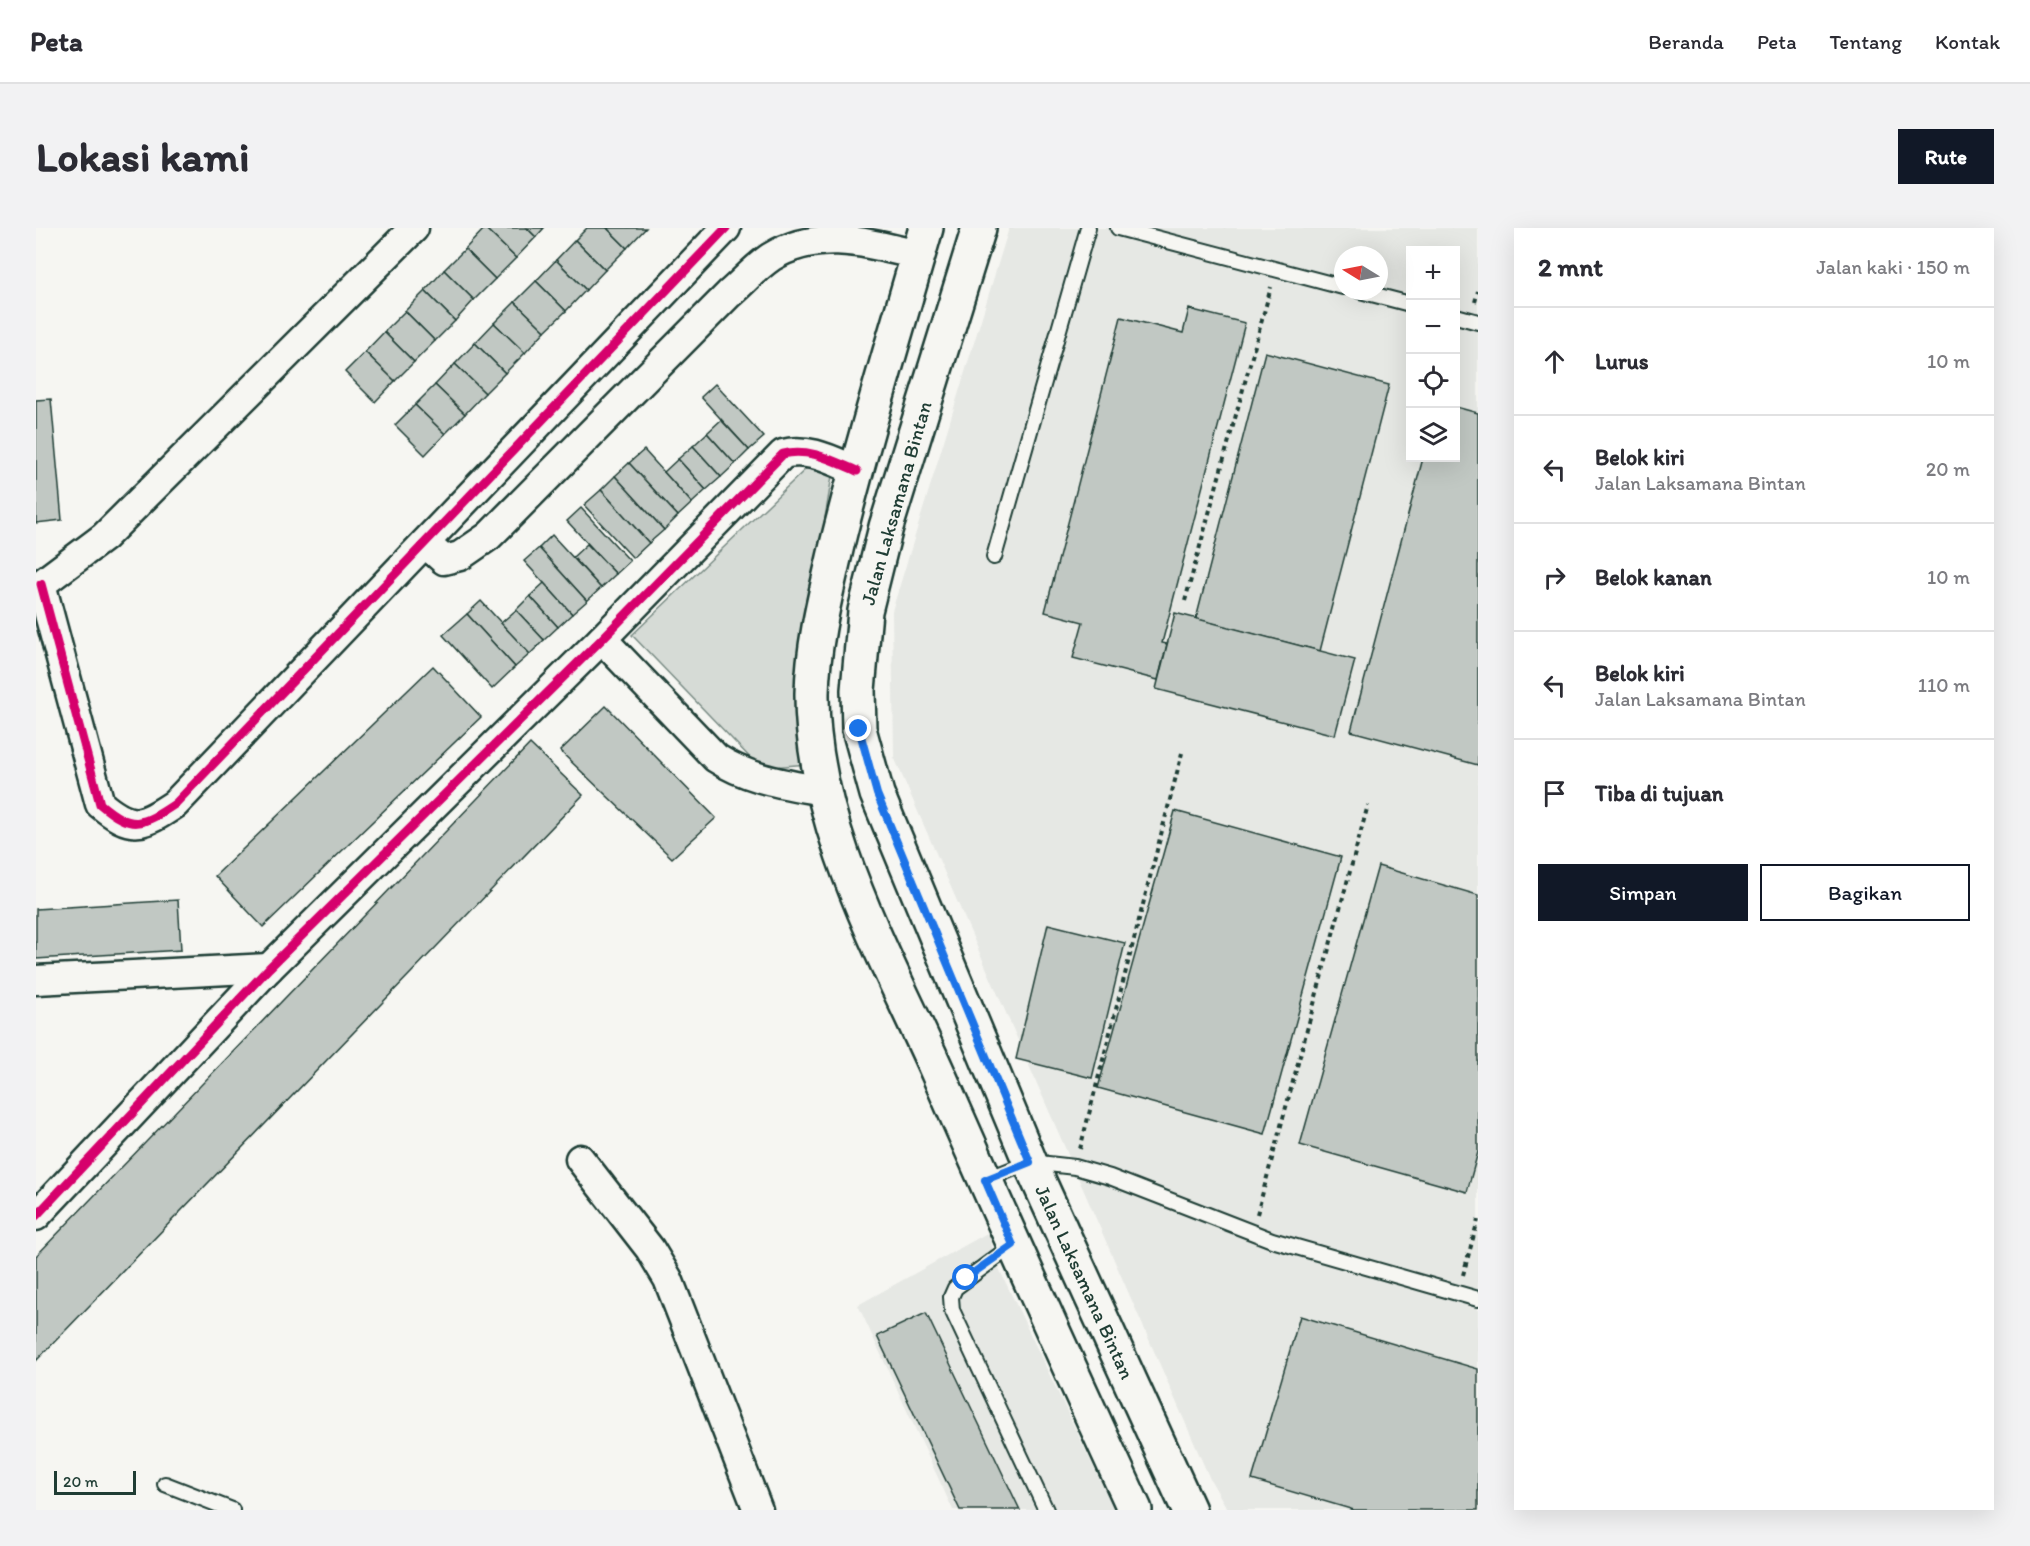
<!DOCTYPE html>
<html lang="id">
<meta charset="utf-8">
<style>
:root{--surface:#fff;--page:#f2f2f3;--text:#2b2b33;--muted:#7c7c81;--line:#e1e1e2;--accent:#111827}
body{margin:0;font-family:Itim,sans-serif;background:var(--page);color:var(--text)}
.controls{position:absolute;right:18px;top:18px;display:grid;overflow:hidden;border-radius:0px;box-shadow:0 6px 24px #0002}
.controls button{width:54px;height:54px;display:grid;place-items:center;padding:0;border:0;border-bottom:2px solid var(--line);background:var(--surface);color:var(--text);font:30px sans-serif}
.compass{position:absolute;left:1298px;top:18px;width:54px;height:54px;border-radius:50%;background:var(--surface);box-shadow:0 6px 24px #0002;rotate:280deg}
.scale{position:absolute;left:18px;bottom:15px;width:82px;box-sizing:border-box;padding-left:6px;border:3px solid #1f3d34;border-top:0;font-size:16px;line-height:21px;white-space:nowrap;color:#1f3d34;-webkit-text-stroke:4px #f6f6f2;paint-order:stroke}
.stop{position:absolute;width:18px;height:18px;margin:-14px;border:4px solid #1a73e8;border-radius:50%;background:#fff}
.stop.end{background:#1a73e8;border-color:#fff;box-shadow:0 2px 6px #0008}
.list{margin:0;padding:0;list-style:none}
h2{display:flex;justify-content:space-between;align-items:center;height:78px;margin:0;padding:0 24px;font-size:26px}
h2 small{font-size:20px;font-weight:400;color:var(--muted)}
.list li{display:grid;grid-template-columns:39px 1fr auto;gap:18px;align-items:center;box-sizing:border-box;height:108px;padding:0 24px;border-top:2px solid var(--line)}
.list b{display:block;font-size:22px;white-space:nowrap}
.list p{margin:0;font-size:20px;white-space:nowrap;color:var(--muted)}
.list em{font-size:20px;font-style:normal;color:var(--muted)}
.actions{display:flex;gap:12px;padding:18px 24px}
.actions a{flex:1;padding:14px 0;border:2px solid var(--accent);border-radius:0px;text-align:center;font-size:21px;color:var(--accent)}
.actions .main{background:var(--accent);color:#fff}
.icon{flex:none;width:33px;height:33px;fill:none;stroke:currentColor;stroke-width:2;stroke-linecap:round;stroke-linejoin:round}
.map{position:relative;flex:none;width:1442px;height:1282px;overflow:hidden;border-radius:0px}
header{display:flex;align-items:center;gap:36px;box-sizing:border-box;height:84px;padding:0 30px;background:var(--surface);border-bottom:2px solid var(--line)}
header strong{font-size:28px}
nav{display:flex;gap:33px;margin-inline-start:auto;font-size:21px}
.intro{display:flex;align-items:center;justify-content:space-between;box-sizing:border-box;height:144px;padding:0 36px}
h1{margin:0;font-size:42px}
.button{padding:15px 27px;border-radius:0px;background:var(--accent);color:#fff;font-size:21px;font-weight:700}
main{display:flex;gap:36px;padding:0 36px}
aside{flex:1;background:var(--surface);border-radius:0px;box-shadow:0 6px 24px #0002}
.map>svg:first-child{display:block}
</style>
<header>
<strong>Peta</strong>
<nav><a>Beranda</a><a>Peta</a><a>Tentang</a><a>Kontak</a></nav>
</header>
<div class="intro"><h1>Lokasi kami</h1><a class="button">Rute</a></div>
<main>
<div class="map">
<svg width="1442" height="1282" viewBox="0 0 1442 1282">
<rect width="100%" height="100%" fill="#f6f6f2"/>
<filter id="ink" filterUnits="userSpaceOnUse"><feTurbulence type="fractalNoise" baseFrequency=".0167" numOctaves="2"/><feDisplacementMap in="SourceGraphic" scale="12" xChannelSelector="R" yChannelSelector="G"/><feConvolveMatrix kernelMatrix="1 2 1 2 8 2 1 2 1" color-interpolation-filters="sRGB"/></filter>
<g filter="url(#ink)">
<g fill="#e6e8e4" fill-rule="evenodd">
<path d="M973,0H1442V1282H1192L1174,1251L858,529L856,383ZM1374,22H1420V230H1374ZM1307,27H1343V63H1307Z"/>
<polygon points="953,1004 959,1032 1078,1282 917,1282 822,1077"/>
</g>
<polygon fill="#d6dbd6" stroke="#7a8c85" stroke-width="1.5" points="774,237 796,248 771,396 772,536 724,540 596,407"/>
<g fill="#c1c8c3" stroke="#1f3d34" stroke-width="1.5">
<polygon points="449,0 480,30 459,51 429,21"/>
<polygon points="449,0 491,0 500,9 480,30"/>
<polygon points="491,0 508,0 500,9"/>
<polygon points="551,0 571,0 591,20 569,42 539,12"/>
<polygon points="571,0 610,0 591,20"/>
<polygon points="539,12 569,42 550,62 520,32"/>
<polygon points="429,21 459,51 438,72 408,42"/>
<polygon points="520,32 550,62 530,83 500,53"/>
<polygon points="408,42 438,72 419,93 389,63"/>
<polygon points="500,53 530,83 509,103 479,74"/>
<polygon points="389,63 419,93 399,113 369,83"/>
<polygon points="479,74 509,103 489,125 458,95"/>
<polygon points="1153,81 1209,95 1126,415 1131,416 1122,452 1037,430 1047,394 1009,384 1085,89 1147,105"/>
<polygon points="369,83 399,113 378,134 348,104"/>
<polygon points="458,95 489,125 469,145 439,115"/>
<polygon points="348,104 378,134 359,153 329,124"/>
<polygon points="439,115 469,145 449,165 419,136"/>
<polygon points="329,124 359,153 339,174 309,144"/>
<polygon points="1229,124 1353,157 1284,423 1160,391"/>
<polygon points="419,136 449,165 429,186 399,157"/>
<polygon points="679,156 728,209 713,222 665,169"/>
<polygon points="399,157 429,186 409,206 379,177"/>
<polygon points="15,171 26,292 0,295 0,172"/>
<polygon points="379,177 409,206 389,227 359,197"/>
<polygon points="1420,179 1442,185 1442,537 1315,503 1387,230 1420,230"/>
<polygon points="685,192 713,222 699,236 671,205"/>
<polygon points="671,205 699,236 685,249 657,218"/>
<polygon points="657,218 685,249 670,262 642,231"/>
<polygon points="608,222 656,275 642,288 593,235"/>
<polygon points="642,231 670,262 656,275 628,244"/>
<polygon points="593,235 642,288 628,302 579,248"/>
<polygon points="579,248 628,302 613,315 565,262"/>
<polygon points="565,262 613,315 597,330 548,277"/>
<polygon points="545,280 594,333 580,346 531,293"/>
<polygon points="516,307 565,360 551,373 503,320"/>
<polygon points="551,316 580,346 565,360 537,329"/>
<polygon points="503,320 551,373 536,386 488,333"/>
<polygon points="508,355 536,386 522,399 494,368"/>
<polygon points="494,368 522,399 508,412 480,382"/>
<polygon points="445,373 494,426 479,439 431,386"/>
<polygon points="480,382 508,412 494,426 465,395"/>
<polygon points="1139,385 1319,432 1299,507 1120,461"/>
<polygon points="431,386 479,439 456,461 407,407"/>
<polygon points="397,438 445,489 227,699 179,648"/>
<polygon points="570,478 680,590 636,630 524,523"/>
<polygon points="494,516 547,567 0,1133 0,1028"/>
<polygon points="1139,583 1305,629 1229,906 1062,860"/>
<polygon points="1342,638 1442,667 1442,924 1431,964 1264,917"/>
<polygon points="142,672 145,722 0,731 0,681"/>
<polygon points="1012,696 1089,715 1056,850 980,831"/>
<polygon points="890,1085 984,1282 924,1282 841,1108"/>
<polygon points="1264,1088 1442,1141 1442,1282 1318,1282 1216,1252"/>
</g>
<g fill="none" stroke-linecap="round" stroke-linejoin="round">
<defs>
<g id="lane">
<polyline points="1082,0 1307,59"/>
<polyline points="1324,63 1374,76"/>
<polyline points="1420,88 1442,94"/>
<polyline points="958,329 1052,0"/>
<polyline points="949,952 994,934 1039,939 1074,949 1236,1012 1442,1071"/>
<polyline points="977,1017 919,1060 915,1069 916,1082 1010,1282"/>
<polyline points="129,1256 196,1282"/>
</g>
<g id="street">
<path d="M389,315L408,332L424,328L453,308L693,66C707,54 720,39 735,29C783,0 831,15 882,27"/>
<path d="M5,356L64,576C96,603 106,598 139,576L690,0"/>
<polyline points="0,360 68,309 378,0"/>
<path d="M566,411L680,530C712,551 749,556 786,563"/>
<polyline points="0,752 233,740"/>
<polyline points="544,931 614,1021 632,1051 722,1282"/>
<path d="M0,988L233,740L566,411L747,226C773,219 797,233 821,243"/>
</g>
<g id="secondary">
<path d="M890,0C860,105 827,210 801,317C790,365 777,414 776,465C775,598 849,726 902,845C966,991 1032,1137 1099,1282"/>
<path id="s1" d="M943,0L850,299L829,383L822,462L823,501L841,566L994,934L1153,1282"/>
</g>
</defs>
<use href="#lane" stroke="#1f3d34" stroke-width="18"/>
<use href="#street" stroke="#1f3d34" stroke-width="33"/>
<use href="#secondary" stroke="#1f3d34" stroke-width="38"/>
<g stroke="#1f3d34" stroke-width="4" stroke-dasharray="4.5 4.5" stroke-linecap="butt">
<polyline points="1439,74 1442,63"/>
<polyline points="1149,373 1235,59"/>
<polyline points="1044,921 1146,525"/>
<polyline points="1221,986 1332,577"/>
<polyline points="1427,1047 1442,992"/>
</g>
<use href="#lane" stroke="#f6f6f2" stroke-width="14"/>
<use href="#street" stroke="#f6f6f2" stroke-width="28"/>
<use href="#secondary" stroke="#f6f6f2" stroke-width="33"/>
<defs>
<g id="cycleway">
<path d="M5,356L64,576C96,603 106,598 139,576L690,0"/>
<path d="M0,988L233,740L566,411L747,226C773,219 797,233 821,243"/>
</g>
</defs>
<use href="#cycleway" stroke="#f6f6f2" stroke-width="13"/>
<use href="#cycleway" stroke="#d6006c" stroke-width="9"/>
</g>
</g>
<g fill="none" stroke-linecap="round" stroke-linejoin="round" filter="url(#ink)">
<polyline stroke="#1a73e8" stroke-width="8" points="823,501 841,566 994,934 949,952 977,1017 930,1050"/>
</g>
<g text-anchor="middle" stroke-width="4.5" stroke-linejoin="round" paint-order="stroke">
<g font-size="20" fill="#1f3d34" stroke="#f6f6f2">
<text transform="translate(860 275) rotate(-74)" y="7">Jalan Laksamana Bintan</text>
<text dy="7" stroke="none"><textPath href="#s1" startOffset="1116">Jalan Laksamana Bintan</textPath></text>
</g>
</g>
</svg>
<div class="controls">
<button>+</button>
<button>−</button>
<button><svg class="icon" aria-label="locate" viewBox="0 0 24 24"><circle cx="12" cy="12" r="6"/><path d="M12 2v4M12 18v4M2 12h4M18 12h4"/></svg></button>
<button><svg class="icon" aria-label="layers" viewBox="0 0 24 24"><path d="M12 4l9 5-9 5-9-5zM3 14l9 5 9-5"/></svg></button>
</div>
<svg class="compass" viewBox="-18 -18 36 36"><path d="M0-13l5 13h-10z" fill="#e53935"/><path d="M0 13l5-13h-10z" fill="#7c7c81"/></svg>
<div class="scale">20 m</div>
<div class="stop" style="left:930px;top:1050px"></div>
<div class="stop end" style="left:823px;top:501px"></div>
</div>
<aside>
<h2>2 mnt<small>Jalan kaki · 150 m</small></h2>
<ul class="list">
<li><svg class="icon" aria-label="ahead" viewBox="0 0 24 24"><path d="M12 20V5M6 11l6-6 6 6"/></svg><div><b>Lurus</b></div><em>10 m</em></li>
<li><svg class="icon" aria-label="left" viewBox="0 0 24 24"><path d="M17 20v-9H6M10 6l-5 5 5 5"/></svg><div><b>Belok kiri</b><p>Jalan Laksamana Bintan</p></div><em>20 m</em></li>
<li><svg class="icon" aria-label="right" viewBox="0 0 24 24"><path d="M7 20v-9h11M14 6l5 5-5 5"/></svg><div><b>Belok kanan</b></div><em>10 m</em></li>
<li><svg class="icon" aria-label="left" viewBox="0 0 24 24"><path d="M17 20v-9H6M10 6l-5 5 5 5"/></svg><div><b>Belok kiri</b><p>Jalan Laksamana Bintan</p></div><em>110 m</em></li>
<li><svg class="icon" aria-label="arrive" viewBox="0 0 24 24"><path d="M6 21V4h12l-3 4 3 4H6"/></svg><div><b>Tiba di tujuan</b></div></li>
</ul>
<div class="actions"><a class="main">Simpan</a><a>Bagikan</a></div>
</aside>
</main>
